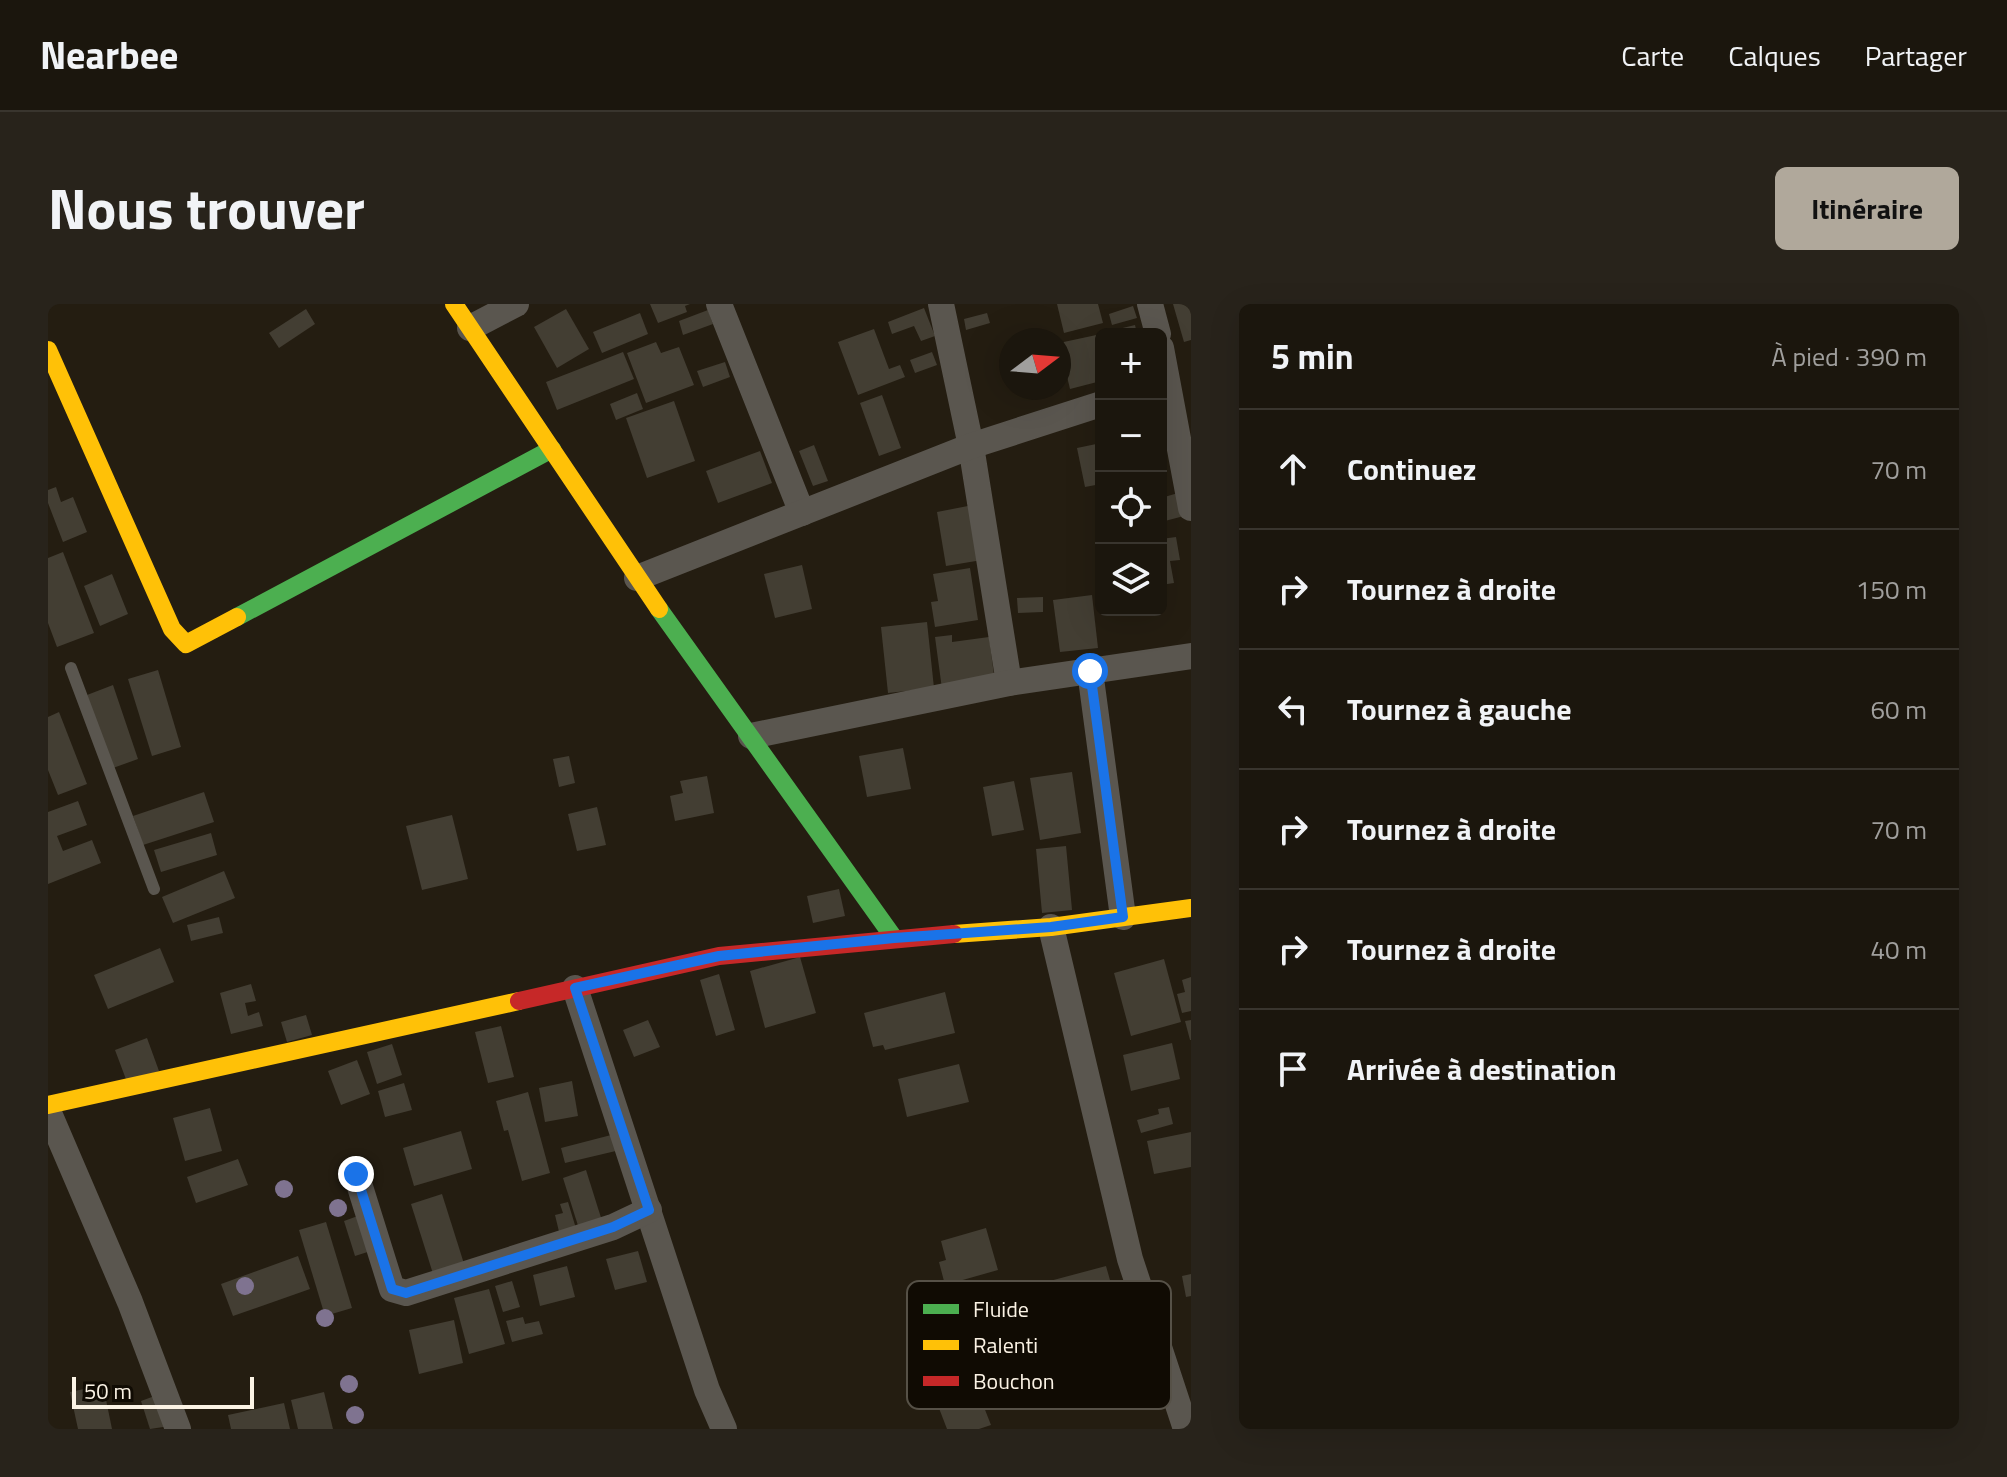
<!DOCTYPE html>
<html lang="fr">
<meta charset="utf-8">
<style>
:root{--surface:#1b160d;--page:#28231b;--text:#f1f3f6;--muted:#a09f9d;--line:#39352e;--accent:#b0a89b}
body{margin:0;font-family:"Titillium Web",sans-serif;background:var(--page);color:var(--text)}
.controls{position:absolute;right:24px;top:24px;display:grid;overflow:hidden;border-radius:12px;box-shadow:0 8px 32px #0002}
.controls button{width:72px;height:72px;display:grid;place-items:center;padding:0;border:0;border-bottom:2px solid var(--line);background:var(--surface);color:var(--text);font:40px sans-serif}
.compass{position:absolute;left:951px;top:24px;width:72px;height:72px;border-radius:50%;background:var(--surface);box-shadow:0 8px 32px #0002;rotate:74deg}
.scale{position:absolute;left:24px;bottom:20px;width:182px;box-sizing:border-box;padding-left:8px;border:4px solid #fbf3e5;border-top:0;font-size:22px;line-height:28px;white-space:nowrap;color:#fbf3e5;-webkit-text-stroke:6px #100b03;paint-order:stroke}
.stop{position:absolute;width:24px;height:24px;margin:-18px;border:6px solid #1a73e8;border-radius:50%;background:#fff}
.stop.end{background:#1a73e8;border-color:#fff;box-shadow:0 2px 8px #0008}
.list{margin:0;padding:0;list-style:none}
h2{display:flex;justify-content:space-between;align-items:center;height:104px;margin:0;padding:0 32px;font-size:34px}
h2 small{font-size:26px;font-weight:400;color:var(--muted)}
.list li{display:grid;grid-template-columns:52px 1fr auto;gap:24px;align-items:center;box-sizing:border-box;height:120px;padding:0 32px;border-top:2px solid var(--line)}
.list b{display:block;font-size:30px;white-space:nowrap}
.list em{font-size:26px;font-style:normal;color:var(--muted)}
.icon{flex:none;width:44px;height:44px;fill:none;stroke:currentColor;stroke-width:2;stroke-linecap:round;stroke-linejoin:round}
.map{position:relative;flex:none;width:1143px;height:1125px;overflow:hidden;border-radius:12px}
header{display:flex;align-items:center;gap:48px;box-sizing:border-box;height:112px;padding:0 40px;background:var(--surface);border-bottom:2px solid var(--line)}
header strong{font-size:38px}
nav{display:flex;gap:44px;margin-inline-start:auto;font-size:28px}
.intro{display:flex;align-items:center;justify-content:space-between;box-sizing:border-box;height:192px;padding:0 48px}
h1{margin:0;font-size:56px}
.button{padding:20px 36px;border-radius:12px;background:var(--accent);color:#111;font-size:28px;font-weight:700}
main{display:flex;gap:48px;padding:0 48px}
aside{flex:1;background:var(--surface);border-radius:12px;box-shadow:0 8px 32px #0002}
.map>svg:first-child{display:block}
</style>
<header>
<strong>Nearbee</strong>
<nav><a>Carte</a><a>Calques</a><a>Partager</a></nav>
</header>
<div class="intro"><h1>Nous trouver</h1><a class="button">Itinéraire</a></div>
<main>
<div class="map">
<svg width="1143" height="1125" viewBox="0 0 1143 1125">
<rect width="100%" height="100%" fill="#241d11"/>
<g fill="#433e33">
<polygon points="602,0 642,0 637,2 639,8 610,19"/>
<polygon points="1009,0 1050,0 1055,19 1016,29"/>
<polygon points="1125,0 1143,0 1143,36 1136,38"/>
<polygon points="1085,2 1089,14 1064,21 1061,10"/>
<polygon points="876,4 887,32 873,37 866,22 844,30 840,18"/>
<polygon points="258,5 267,20 231,44 221,29"/>
<polygon points="518,5 541,45 509,64 486,23"/>
<polygon points="660,6 665,20 635,31 631,17"/>
<polygon points="592,9 600,30 554,49 545,28"/>
<polygon points="939,9 942,19 918,26 916,15"/>
<polygon points="1087,21 1089,30 1055,30 1054,29"/>
<polygon points="826,25 841,65 852,61 857,73 810,91 790,38"/>
<polygon points="1053,30 1053,77 1022,85 1011,39"/>
<polygon points="608,38 613,49 631,43 646,81 598,99 579,49"/>
<polygon points="575,48 586,75 509,106 498,78"/>
<polygon points="884,48 889,61 867,69 862,56"/>
<polygon points="677,58 682,73 655,83 649,67"/>
<polygon points="589,89 595,105 568,116 562,100"/>
<polygon points="834,91 853,144 831,152 812,99"/>
<polygon points="626,97 647,157 599,174 578,114"/>
<polygon points="1053,139 1053,180 1037,183 1029,144"/>
<polygon points="766,141 780,177 765,182 751,147"/>
<polygon points="712,147 724,179 670,199 658,167"/>
<polygon points="8,183 13,198 25,193 39,228 15,238 0,199 0,186"/>
<polygon points="1130,189 1136,212 1113,218 1113,194"/>
<polygon points="925,201 934,256 898,262 889,208"/>
<polygon points="1128,233 1132,256 1122,257 1126,279 1113,281 1113,235"/>
<polygon points="15,248 46,329 9,343 0,319 0,254"/>
<polygon points="754,261 764,305 727,314 716,270"/>
<polygon points="922,264 930,316 887,323 883,298 890,297 885,270"/>
<polygon points="64,270 80,310 52,322 36,282"/>
<polygon points="1044,291 1050,344 1012,348 1005,296"/>
<polygon points="995,293 995,308 970,309 969,294"/>
<polygon points="879,318 886,384 840,389 833,323"/>
<polygon points="904,331 904,338 941,333 947,379 894,385 887,333"/>
<polygon points="110,366 133,443 104,452 80,375"/>
<polygon points="65,381 90,455 65,464 39,391"/>
<polygon points="11,408 39,480 10,491 0,466 0,413"/>
<polygon points="855,444 863,485 819,493 811,452"/>
<polygon points="521,452 527,479 511,483 505,455"/>
<polygon points="1024,468 1033,529 992,536 982,474"/>
<polygon points="659,472 666,509 627,517 622,492 635,489 632,477"/>
<polygon points="966,477 976,526 944,532 935,483"/>
<polygon points="156,488 166,518 95,541 85,512"/>
<polygon points="30,497 39,521 9,532 15,547 44,536 53,559 0,580 0,508"/>
<polygon points="549,503 558,541 529,547 520,510"/>
<polygon points="404,511 420,575 374,586 358,522"/>
<polygon points="163,529 169,551 113,568 106,546"/>
<polygon points="1018,542 1024,606 994,609 988,545"/>
<polygon points="176,567 187,594 125,619 114,593"/>
<polygon points="791,585 797,612 765,619 759,592"/>
<polygon points="171,613 175,629 143,637 139,621"/>
<polygon points="112,644 126,678 60,705 46,671"/>
<polygon points="752,653 768,709 717,724 702,667"/>
<polygon points="1116,655 1133,718 1083,732 1066,669"/>
<polygon points="671,670 687,726 668,732 652,676"/>
<polygon points="1143,673 1143,707 1134,709 1129,690 1137,688 1134,676"/>
<polygon points="203,680 208,697 197,699 200,712 211,708 215,722 183,730 172,689"/>
<polygon points="897,688 907,729 837,746 835,741 825,743 816,709"/>
<polygon points="258,711 264,731 239,738 233,718"/>
<polygon points="600,716 612,743 586,753 575,726"/>
<polygon points="1143,716 1143,736 1142,736 1137,717"/>
<polygon points="453,722 466,773 440,779 427,728"/>
<polygon points="99,734 111,767 79,778 67,746"/>
<polygon points="1124,739 1132,775 1083,787 1075,751"/>
<polygon points="344,740 354,771 329,780 319,748"/>
<polygon points="309,756 322,790 293,801 280,767"/>
<polygon points="911,760 921,798 859,813 850,775"/>
<polygon points="524,777 530,812 497,818 491,784"/>
<polygon points="356,779 364,806 337,813 330,787"/>
<polygon points="480,788 502,869 474,877 460,826 456,827 448,797"/>
<polygon points="1121,803 1125,820 1093,829 1089,816 1111,810 1110,805"/>
<polygon points="162,804 174,847 137,857 125,814"/>
<polygon points="413,827 424,865 366,882 355,844"/>
<polygon points="1143,828 1143,863 1106,870 1099,837"/>
<polygon points="567,830 572,846 517,859 513,844"/>
<polygon points="190,855 200,881 148,899 139,873"/>
<polygon points="538,866 555,920 532,928 515,874"/>
<polygon points="394,890 418,966 387,976 363,900"/>
<polygon points="520,898 530,931 513,936 507,911 515,909 512,900"/>
<polygon points="318,909 329,945 307,952 296,917"/>
<polygon points="278,918 304,1004 277,1012 251,926"/>
<polygon points="938,924 950,966 897,981 891,958 898,956 893,937"/>
<polygon points="590,947 599,978 567,986 558,955"/>
<polygon points="250,952 262,985 185,1012 173,980"/>
<polygon points="519,962 527,993 492,1002 485,971"/>
<polygon points="1058,962 1067,994 1006,1010 998,978"/>
<polygon points="1143,970 1143,992 1138,993 1134,972"/>
<polygon points="464,977 472,1003 455,1008 447,982"/>
<polygon points="441,985 457,1040 421,1050 406,994"/>
<polygon points="475,1013 477,1020 491,1017 495,1030 464,1038 458,1017"/>
<polygon points="406,1016 415,1059 371,1070 361,1026"/>
<polygon points="908,1032 943,1121 931,1125 899,1125 869,1047"/>
<polygon points="55,1081 64,1125 30,1125 22,1088"/>
<polygon points="276,1088 285,1125 250,1125 243,1096"/>
<polygon points="112,1090 122,1122 102,1125 93,1097"/>
<polygon points="236,1099 242,1125 183,1125 180,1111"/>
</g>
<g fill="none" stroke-linecap="round" stroke-linejoin="round">
<polyline stroke="#5a564f" stroke-width="12" points="23,364 106,585"/>
<g stroke="#5a564f" stroke-width="26">
<polyline points="671,0 754,209"/>
<polyline points="893,0 923,142 961,379"/>
<polyline points="1102,0 1110,30"/>
<polyline points="422,24 468,0"/>
<polyline points="1113,44 1143,204"/>
<polyline points="589,274 923,142 1053,100"/>
<polyline points="1042,367 1075,613"/>
<polyline points="703,432 961,379 1143,352"/>
<polyline points="1003,623 1082,955 1138,1125"/>
<polyline points="527,684 659,1086 676,1125"/>
<polyline points="0,807 82,998 130,1125"/>
<polyline points="308,870 344,985 358,989 565,923 601,906"/>
</g>
<g stroke="#4caf50" stroke-width="18">
<polyline points="611,305 846,634"/>
<polyline points="189,313 504,145"/>
</g>
<g stroke="#ffc107" stroke-width="18">
<polyline points="406,0 611,305"/>
<polyline points="0,46 124,325 138,340 189,313"/>
<polyline points="906,630 1003,623 1143,604"/>
<polyline points="0,801 471,697"/>
</g>
<polyline stroke="#c62828" stroke-width="18" points="471,697 671,652 906,630"/>
</g>
<g fill="#7f7390">
<circle cx="236" cy="885" r="9"/>
<circle cx="290" cy="904" r="9"/>
<circle cx="197" cy="982" r="9"/>
<circle cx="277" cy="1014" r="9"/>
<circle cx="301" cy="1080" r="9"/>
<circle cx="307" cy="1111" r="9"/>
</g>
<g fill="none" stroke-linecap="round" stroke-linejoin="round">
<polyline stroke="#1a73e8" stroke-width="10" points="308,870 344,985 358,989 565,923 601,906 527,684 671,652 846,634 1003,623 1075,613 1042,367"/>
</g>
<rect x="859" y="977" width="264" height="128" rx="12" fill="#100b03" stroke="#565147" stroke-width="2"/>
<rect x="875" y="1000" width="36" height="10" fill="#4caf50"/>
<rect x="875" y="1036" width="36" height="10" fill="#ffc107"/>
<rect x="875" y="1072" width="36" height="10" fill="#c62828"/>
<g font-size="22" fill="#fbf3e5">
<text x="925" y="1013">Fluide</text>
<text x="925" y="1049">Ralenti</text>
<text x="925" y="1085">Bouchon</text>
</g>
</svg>
<div class="controls">
<button>+</button>
<button>−</button>
<button><svg class="icon" aria-label="locate" viewBox="0 0 24 24"><circle cx="12" cy="12" r="6"/><path d="M12 2v4M12 18v4M2 12h4M18 12h4"/></svg></button>
<button><svg class="icon" aria-label="layers" viewBox="0 0 24 24"><path d="M12 4l9 5-9 5-9-5zM3 14l9 5 9-5"/></svg></button>
</div>
<svg class="compass" viewBox="-18 -18 36 36"><path d="M0-13l5 13h-10z" fill="#e53935"/><path d="M0 13l5-13h-10z" fill="#a09f9d"/></svg>
<div class="scale">50 m</div>
<div class="stop" style="left:1042px;top:367px"></div>
<div class="stop end" style="left:308px;top:870px"></div>
</div>
<aside>
<h2>5 min<small>À pied · 390 m</small></h2>
<ul class="list">
<li><svg class="icon" aria-label="ahead" viewBox="0 0 24 24"><path d="M12 20V5M6 11l6-6 6 6"/></svg><div><b>Continuez</b></div><em>70 m</em></li>
<li><svg class="icon" aria-label="right" viewBox="0 0 24 24"><path d="M7 20v-9h11M14 6l5 5-5 5"/></svg><div><b>Tournez à droite</b></div><em>150 m</em></li>
<li><svg class="icon" aria-label="left" viewBox="0 0 24 24"><path d="M17 20v-9H6M10 6l-5 5 5 5"/></svg><div><b>Tournez à gauche</b></div><em>60 m</em></li>
<li><svg class="icon" aria-label="right" viewBox="0 0 24 24"><path d="M7 20v-9h11M14 6l5 5-5 5"/></svg><div><b>Tournez à droite</b></div><em>70 m</em></li>
<li><svg class="icon" aria-label="right" viewBox="0 0 24 24"><path d="M7 20v-9h11M14 6l5 5-5 5"/></svg><div><b>Tournez à droite</b></div><em>40 m</em></li>
<li><svg class="icon" aria-label="arrive" viewBox="0 0 24 24"><path d="M6 21V4h12l-3 4 3 4H6"/></svg><div><b>Arrivée à destination</b></div></li>
</ul>
</aside>
</main>
